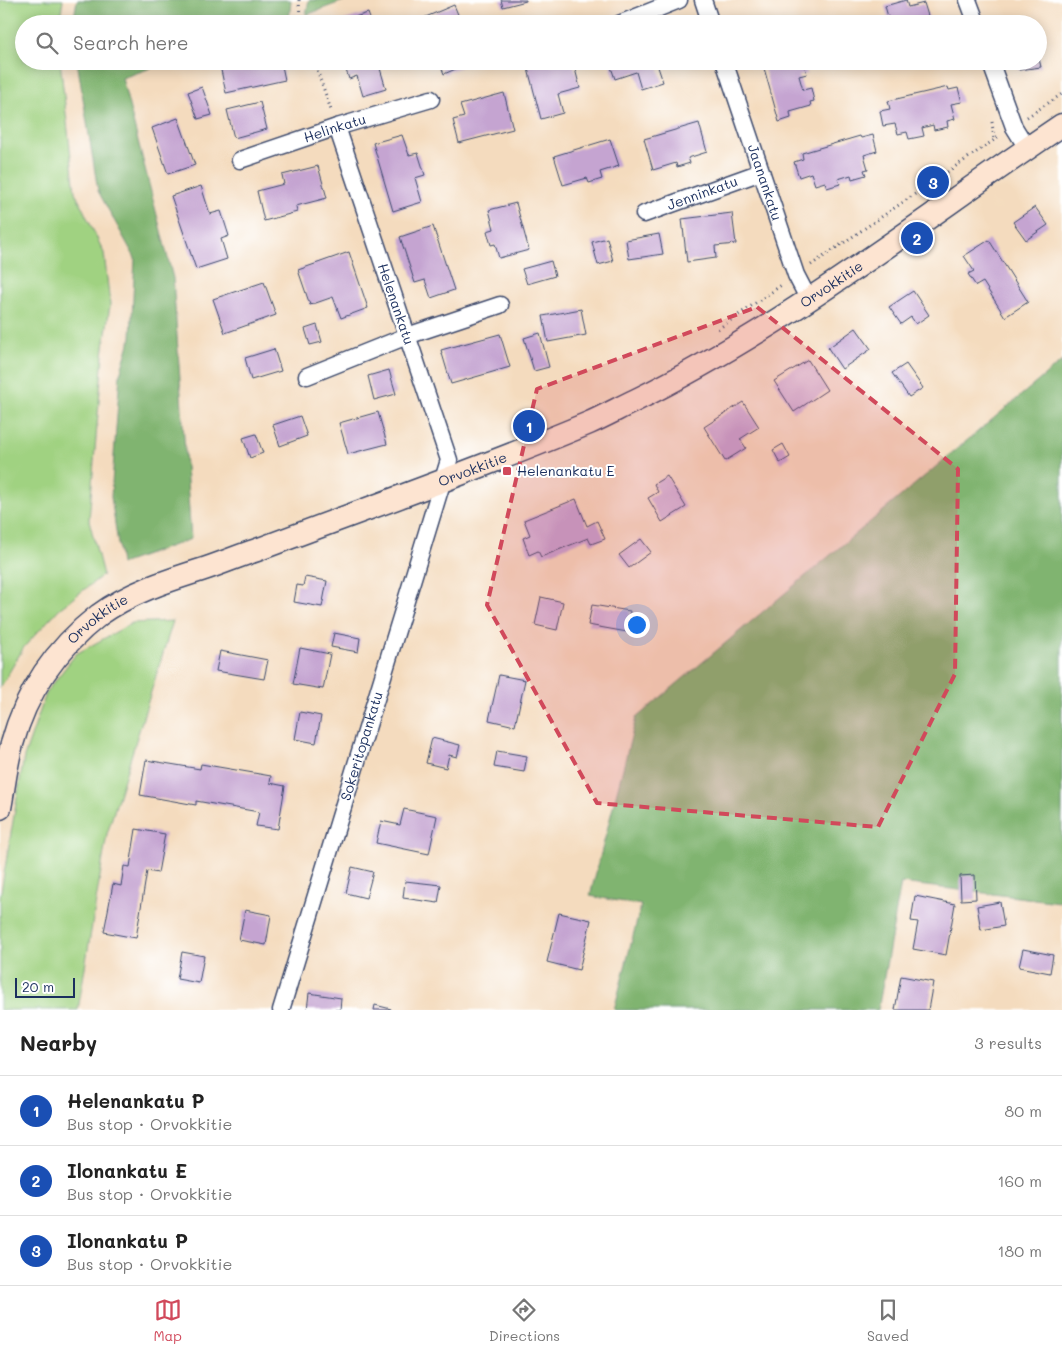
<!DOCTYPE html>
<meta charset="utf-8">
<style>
:root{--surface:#fff;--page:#f2f2f2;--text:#222;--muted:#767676;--line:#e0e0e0;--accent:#d1495b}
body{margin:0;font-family:Mali,sans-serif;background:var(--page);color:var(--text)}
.scale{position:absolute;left:15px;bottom:12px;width:60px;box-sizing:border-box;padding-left:5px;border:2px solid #1b2f5e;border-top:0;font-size:14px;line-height:18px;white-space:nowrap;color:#1b2f5e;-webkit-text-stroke:4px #fff;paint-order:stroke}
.you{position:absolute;left:636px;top:624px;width:18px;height:18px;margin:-12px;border:4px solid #fff;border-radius:50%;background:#1a73e8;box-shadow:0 0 0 8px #1a73e833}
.badge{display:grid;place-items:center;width:32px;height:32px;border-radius:50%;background:var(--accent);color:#fff;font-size:16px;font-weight:700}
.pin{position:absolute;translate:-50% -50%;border:2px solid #fff;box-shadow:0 1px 5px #0006}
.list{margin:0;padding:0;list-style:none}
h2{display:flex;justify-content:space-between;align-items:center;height:65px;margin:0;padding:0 20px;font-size:21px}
h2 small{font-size:16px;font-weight:400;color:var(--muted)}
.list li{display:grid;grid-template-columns:32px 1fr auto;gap:15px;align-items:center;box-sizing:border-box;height:70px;padding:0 20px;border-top:1px solid var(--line)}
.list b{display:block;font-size:19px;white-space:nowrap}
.list p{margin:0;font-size:16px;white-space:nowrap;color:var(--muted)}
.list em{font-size:16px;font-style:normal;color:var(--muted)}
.icon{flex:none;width:28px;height:28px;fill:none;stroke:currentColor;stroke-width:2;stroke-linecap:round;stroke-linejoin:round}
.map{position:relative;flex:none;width:1062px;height:1010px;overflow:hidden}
.search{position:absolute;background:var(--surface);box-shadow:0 2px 12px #0003;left:15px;right:15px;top:15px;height:55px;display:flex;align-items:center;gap:12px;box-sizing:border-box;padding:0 18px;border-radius:28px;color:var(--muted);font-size:19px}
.sheet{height:275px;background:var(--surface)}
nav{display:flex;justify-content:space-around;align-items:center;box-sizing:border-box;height:70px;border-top:1px solid var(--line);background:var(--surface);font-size:14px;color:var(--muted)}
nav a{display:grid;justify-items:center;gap:2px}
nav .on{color:var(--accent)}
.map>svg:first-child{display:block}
</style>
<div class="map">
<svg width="1062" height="1010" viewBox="0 0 1062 1010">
<rect width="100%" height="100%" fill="#fff"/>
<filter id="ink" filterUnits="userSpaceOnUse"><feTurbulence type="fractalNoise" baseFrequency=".02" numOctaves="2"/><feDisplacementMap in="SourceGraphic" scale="10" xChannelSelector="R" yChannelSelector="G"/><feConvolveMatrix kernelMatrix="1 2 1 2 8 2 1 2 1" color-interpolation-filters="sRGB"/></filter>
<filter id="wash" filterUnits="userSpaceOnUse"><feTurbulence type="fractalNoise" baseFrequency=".0096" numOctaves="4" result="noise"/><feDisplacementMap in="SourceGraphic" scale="20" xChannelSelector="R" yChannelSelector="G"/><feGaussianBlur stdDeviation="1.12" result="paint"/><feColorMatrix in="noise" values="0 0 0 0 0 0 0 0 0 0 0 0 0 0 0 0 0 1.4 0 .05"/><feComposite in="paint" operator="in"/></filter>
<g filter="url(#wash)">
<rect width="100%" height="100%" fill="#f4dbbe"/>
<g fill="#a0d281" stroke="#5e8070">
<polygon points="0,0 63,0 59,24 24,24 24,61 60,61 75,192 104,253 110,304 103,355 89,520 103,575 59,609 24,647 0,688"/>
<polygon points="173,621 107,834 78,1010 0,1010 0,897 24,757 47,691 76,654 132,623"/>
</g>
<g fill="#80b46f" stroke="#4e7266">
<polygon points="77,0 291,0 289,21 282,24 73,24"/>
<polygon points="309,0 346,0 306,15"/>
<polygon points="77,61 171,61 122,78 173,278 191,539 121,564 111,497 120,374 131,337 135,258 98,191"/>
<polygon points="1062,361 1062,898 1059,902 901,883 878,1010 614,1010 641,905 590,896 636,718"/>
</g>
<g id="blocks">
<g fill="#c5a4d1">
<polygon points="501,0 526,0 526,1 503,7"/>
<polygon points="906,0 908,7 924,3 929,19 924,20 925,24 890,24 885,6"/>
<polygon points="454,5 462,24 423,24 421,19"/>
<polygon points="368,13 372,24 336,24 335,23"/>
<polygon points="1038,55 1041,67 1019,70 1017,61 1038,61"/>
<polygon points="219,61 281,61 285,80 226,93"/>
<polygon points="343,61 383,61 384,64 379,65 386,89 363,96 357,76 349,79"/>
<polygon points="439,61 474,61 444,74"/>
<polygon points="526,61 551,61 552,65 573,61 580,88 558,94 563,113 541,119"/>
<polygon points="609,61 662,61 662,63 657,64 663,82 641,89 636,72 615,79"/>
<polygon points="762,61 780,61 781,64 792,61 803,61 807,74 799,76 803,90 811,88 814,101 810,102 811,106 790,112 791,118 779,122"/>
<polygon points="202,87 212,115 198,119 188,92"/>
<polygon points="948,87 949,90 958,88 962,102 951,104 955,119 947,121 948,127 934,130 933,125 922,128 924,136 909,139 907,132 898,134 895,124 883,126 880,111 890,109 888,101"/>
<polygon points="504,93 513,129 459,143 453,120 464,117 460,105"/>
<polygon points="260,102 267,129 234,138 227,110"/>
<polygon points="178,118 195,165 168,174 152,128"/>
<polygon points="699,123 707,152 688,158 690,163 677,167 676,163 653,170 644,139"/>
<polygon points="402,135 409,155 418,153 425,175 415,178 422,202 393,211 373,143"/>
<polygon points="873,135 877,151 864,155 868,169 864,170 866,175 852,179 851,175 838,179 840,184 827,188 825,182 815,185 811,173 799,177 794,162 803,159 802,153 860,136 861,138"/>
<polygon points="610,139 619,166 600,172 602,179 589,183 587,178 563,185 554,156"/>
<polygon points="318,166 327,198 296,206 297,212 264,221 257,191 284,184 282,175"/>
<polygon points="201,186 210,214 221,211 229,236 221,239 227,259 196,269 171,196"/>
<polygon points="516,203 529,250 499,258 495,244 491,245 487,231 494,229 489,210"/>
<polygon points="1035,207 1048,225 1026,240 1013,222"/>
<polygon points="732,213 736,244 715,246 716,258 687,262 682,219"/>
<polygon points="433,226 454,290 431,298 425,280 415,283 400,237"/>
<polygon points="659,234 663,254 629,259 626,240"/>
<polygon points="607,238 613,261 598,265 592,242"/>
<polygon points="989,240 1028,302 1005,317 983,282 976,286 968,274 974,271 964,256"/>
<polygon points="349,252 368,308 341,318 333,297 310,305 298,270"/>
<polygon points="551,261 555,276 527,284 522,269"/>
<polygon points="264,282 276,315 225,333 213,299"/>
<polygon points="913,291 929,315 916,324 911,317 901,324 889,307"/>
<polygon points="581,309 586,335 548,342 543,316"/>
<polygon points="317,325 322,342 310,345 305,329"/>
<polygon points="856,328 871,349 842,369 828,348"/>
<polygon points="540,333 549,367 534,371 524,338"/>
<polygon points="500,334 510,367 451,384 441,350"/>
<polygon points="274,349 281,371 251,380 245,358"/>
<polygon points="808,360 827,390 794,412 774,381"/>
<polygon points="906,364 923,388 909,397 892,373"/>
<polygon points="389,370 396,394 374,400 368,376"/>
<polygon points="743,402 759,427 740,439 746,448 725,461 704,427"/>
<polygon points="378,412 387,444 348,454 339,423"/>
<polygon points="300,416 307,436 280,446 273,425"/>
<polygon points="256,434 263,453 250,458 243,438"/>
<polygon points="783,444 790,457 780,463 773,450"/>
<polygon points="667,476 686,507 662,522 648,498 658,492 654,484"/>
<polygon points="576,499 587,526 597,521 605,539 591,544 588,538 541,557 538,551 529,555 523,538 530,535 524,520"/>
<polygon points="641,539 651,552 629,568 619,555"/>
<polygon points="305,577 327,581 322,607 294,602 297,585 303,586"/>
<polygon points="541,597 563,602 557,630 535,625"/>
<polygon points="592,605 630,611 627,632 588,625"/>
<polygon points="334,633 360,638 358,652 331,647"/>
<polygon points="300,648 330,654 323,689 293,684"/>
<polygon points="220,651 268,660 264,679 216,671"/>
<polygon points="499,675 525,680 515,726 489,720"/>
<polygon points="300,712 321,716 316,743 295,739"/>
<polygon points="432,738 460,745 457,757 449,755 446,768 426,763"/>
<polygon points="497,751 527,756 524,772 494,767"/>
<polygon points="146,760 200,769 201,764 271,776 270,783 285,786 278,829 256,826 259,812 196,801 196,805 140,795"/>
<polygon points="404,809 437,816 429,854 376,843 381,821 400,825"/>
<polygon points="136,829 165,834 158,873 147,871 136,938 104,932 113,884 121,886 124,866 130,867"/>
<polygon points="352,867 373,872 366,898 346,893"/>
<polygon points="975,875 976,899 961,900 960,876"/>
<polygon points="405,881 441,885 438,903 403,898"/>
<polygon points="915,896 955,904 946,955 913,949 918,922 911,921"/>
<polygon points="1000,902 1004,926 981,930 977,906"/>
<polygon points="245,910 271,915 266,945 239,940"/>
<polygon points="559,913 591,920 579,970 547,962"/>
<polygon points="1023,949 1053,955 1050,973 1019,967"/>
<polygon points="182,952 204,956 199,983 177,979"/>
<polygon points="901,976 933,982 928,1010 895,1010"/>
<polygon points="309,993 341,998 340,1010 307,1010"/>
<polygon points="375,1005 391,1009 391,1010 374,1010"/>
</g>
</g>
</g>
<g filter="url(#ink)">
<use href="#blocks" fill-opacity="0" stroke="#3c496c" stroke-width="1"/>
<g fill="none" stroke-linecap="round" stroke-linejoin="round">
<defs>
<g id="street">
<polyline points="703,0 711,24"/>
<polyline points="968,0 977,24"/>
<polyline points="619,24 679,0"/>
<path id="s1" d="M724,61L796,275L809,300"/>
<polyline points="990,61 1014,127 1027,148"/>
<path id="s2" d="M240,160L337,127L431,99"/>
<path id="s3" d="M644,214L761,172"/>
<polyline points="307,376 407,336 500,305"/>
<path id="s4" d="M281,1010L449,460L337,127"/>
</g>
<g id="secondary">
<path id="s5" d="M0,808C4,787 6,764 12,744C26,692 57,648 99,615C129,593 166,581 201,570C220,564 238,556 257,550C368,508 480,469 589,423C605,416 621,407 636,400C788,325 922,219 1062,125"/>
</g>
</defs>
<use href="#street" stroke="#3c496c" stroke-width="19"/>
<use href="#secondary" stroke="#3c496c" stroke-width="25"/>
<g stroke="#3c496c" stroke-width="3" stroke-dasharray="1 4" stroke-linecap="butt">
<polyline points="299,0 300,18 302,24"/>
<polyline points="314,61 331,110"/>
<polyline points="1027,117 1062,94"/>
<polyline points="992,122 994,140"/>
<polyline points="811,265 1000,136"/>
<polyline points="718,329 783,284"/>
</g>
<use href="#street" stroke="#fff" stroke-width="16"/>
<use href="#secondary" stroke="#fde4d1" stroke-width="22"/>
</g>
</g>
<path fill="#d1495b" fill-opacity="0.2" stroke="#d1495b" stroke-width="4" stroke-dasharray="10 6" stroke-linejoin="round" d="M757,307L958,469L955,674L878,827L597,803L487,605L537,389Z"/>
<rect fill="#d1495b" stroke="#fff" stroke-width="2" x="502" y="466" width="10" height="10" rx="2.5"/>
<g text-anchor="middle" stroke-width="4" stroke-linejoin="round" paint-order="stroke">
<g font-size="14" fill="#1b2f5e" stroke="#fff">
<text dy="5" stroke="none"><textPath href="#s2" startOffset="100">Helinkatu</textPath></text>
<text dy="5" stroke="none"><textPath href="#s1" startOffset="128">Jaanankatu</textPath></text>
<text dy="5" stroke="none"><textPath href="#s3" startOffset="62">Jenninkatu</textPath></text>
<text dy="5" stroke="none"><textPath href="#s5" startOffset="1030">Orvokkitie</textPath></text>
<text transform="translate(396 304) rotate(71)" y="5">Helenankatu</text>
<text dy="5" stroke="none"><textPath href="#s5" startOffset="625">Orvokkitie</textPath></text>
<text dy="5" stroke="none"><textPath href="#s5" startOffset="220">Orvokkitie</textPath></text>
<text dy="5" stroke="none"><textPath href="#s4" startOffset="276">Sokeritopankatu</textPath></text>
</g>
<g font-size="14" fill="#1b2f5e" stroke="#fff" text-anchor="start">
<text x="517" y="476">Helenankatu E</text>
</g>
</g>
</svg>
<div class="scale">20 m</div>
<div class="you"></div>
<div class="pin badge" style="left:529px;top:426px;background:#1a4fb4">1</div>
<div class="pin badge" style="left:917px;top:238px;background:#1a4fb4">2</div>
<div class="pin badge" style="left:933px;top:182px;background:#1a4fb4">3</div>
<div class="search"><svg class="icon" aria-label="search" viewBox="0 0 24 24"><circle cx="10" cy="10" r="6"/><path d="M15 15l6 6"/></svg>Search here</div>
</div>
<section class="sheet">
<h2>Nearby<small>3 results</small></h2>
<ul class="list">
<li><span class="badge" style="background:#1a4fb4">1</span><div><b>Helenankatu P</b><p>Bus stop · Orvokkitie</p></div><em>80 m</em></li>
<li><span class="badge" style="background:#1a4fb4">2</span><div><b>Ilonankatu E</b><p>Bus stop · Orvokkitie</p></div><em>160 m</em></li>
<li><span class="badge" style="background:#1a4fb4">3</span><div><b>Ilonankatu P</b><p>Bus stop · Orvokkitie</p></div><em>180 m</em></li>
</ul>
</section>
<nav>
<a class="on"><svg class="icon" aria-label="map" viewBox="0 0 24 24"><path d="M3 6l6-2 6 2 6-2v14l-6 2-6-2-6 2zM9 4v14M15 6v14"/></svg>Map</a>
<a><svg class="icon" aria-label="directions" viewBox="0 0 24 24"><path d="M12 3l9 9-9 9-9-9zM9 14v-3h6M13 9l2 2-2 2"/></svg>Directions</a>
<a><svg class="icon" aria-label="saved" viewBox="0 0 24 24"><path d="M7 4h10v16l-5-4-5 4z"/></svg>Saved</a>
</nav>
